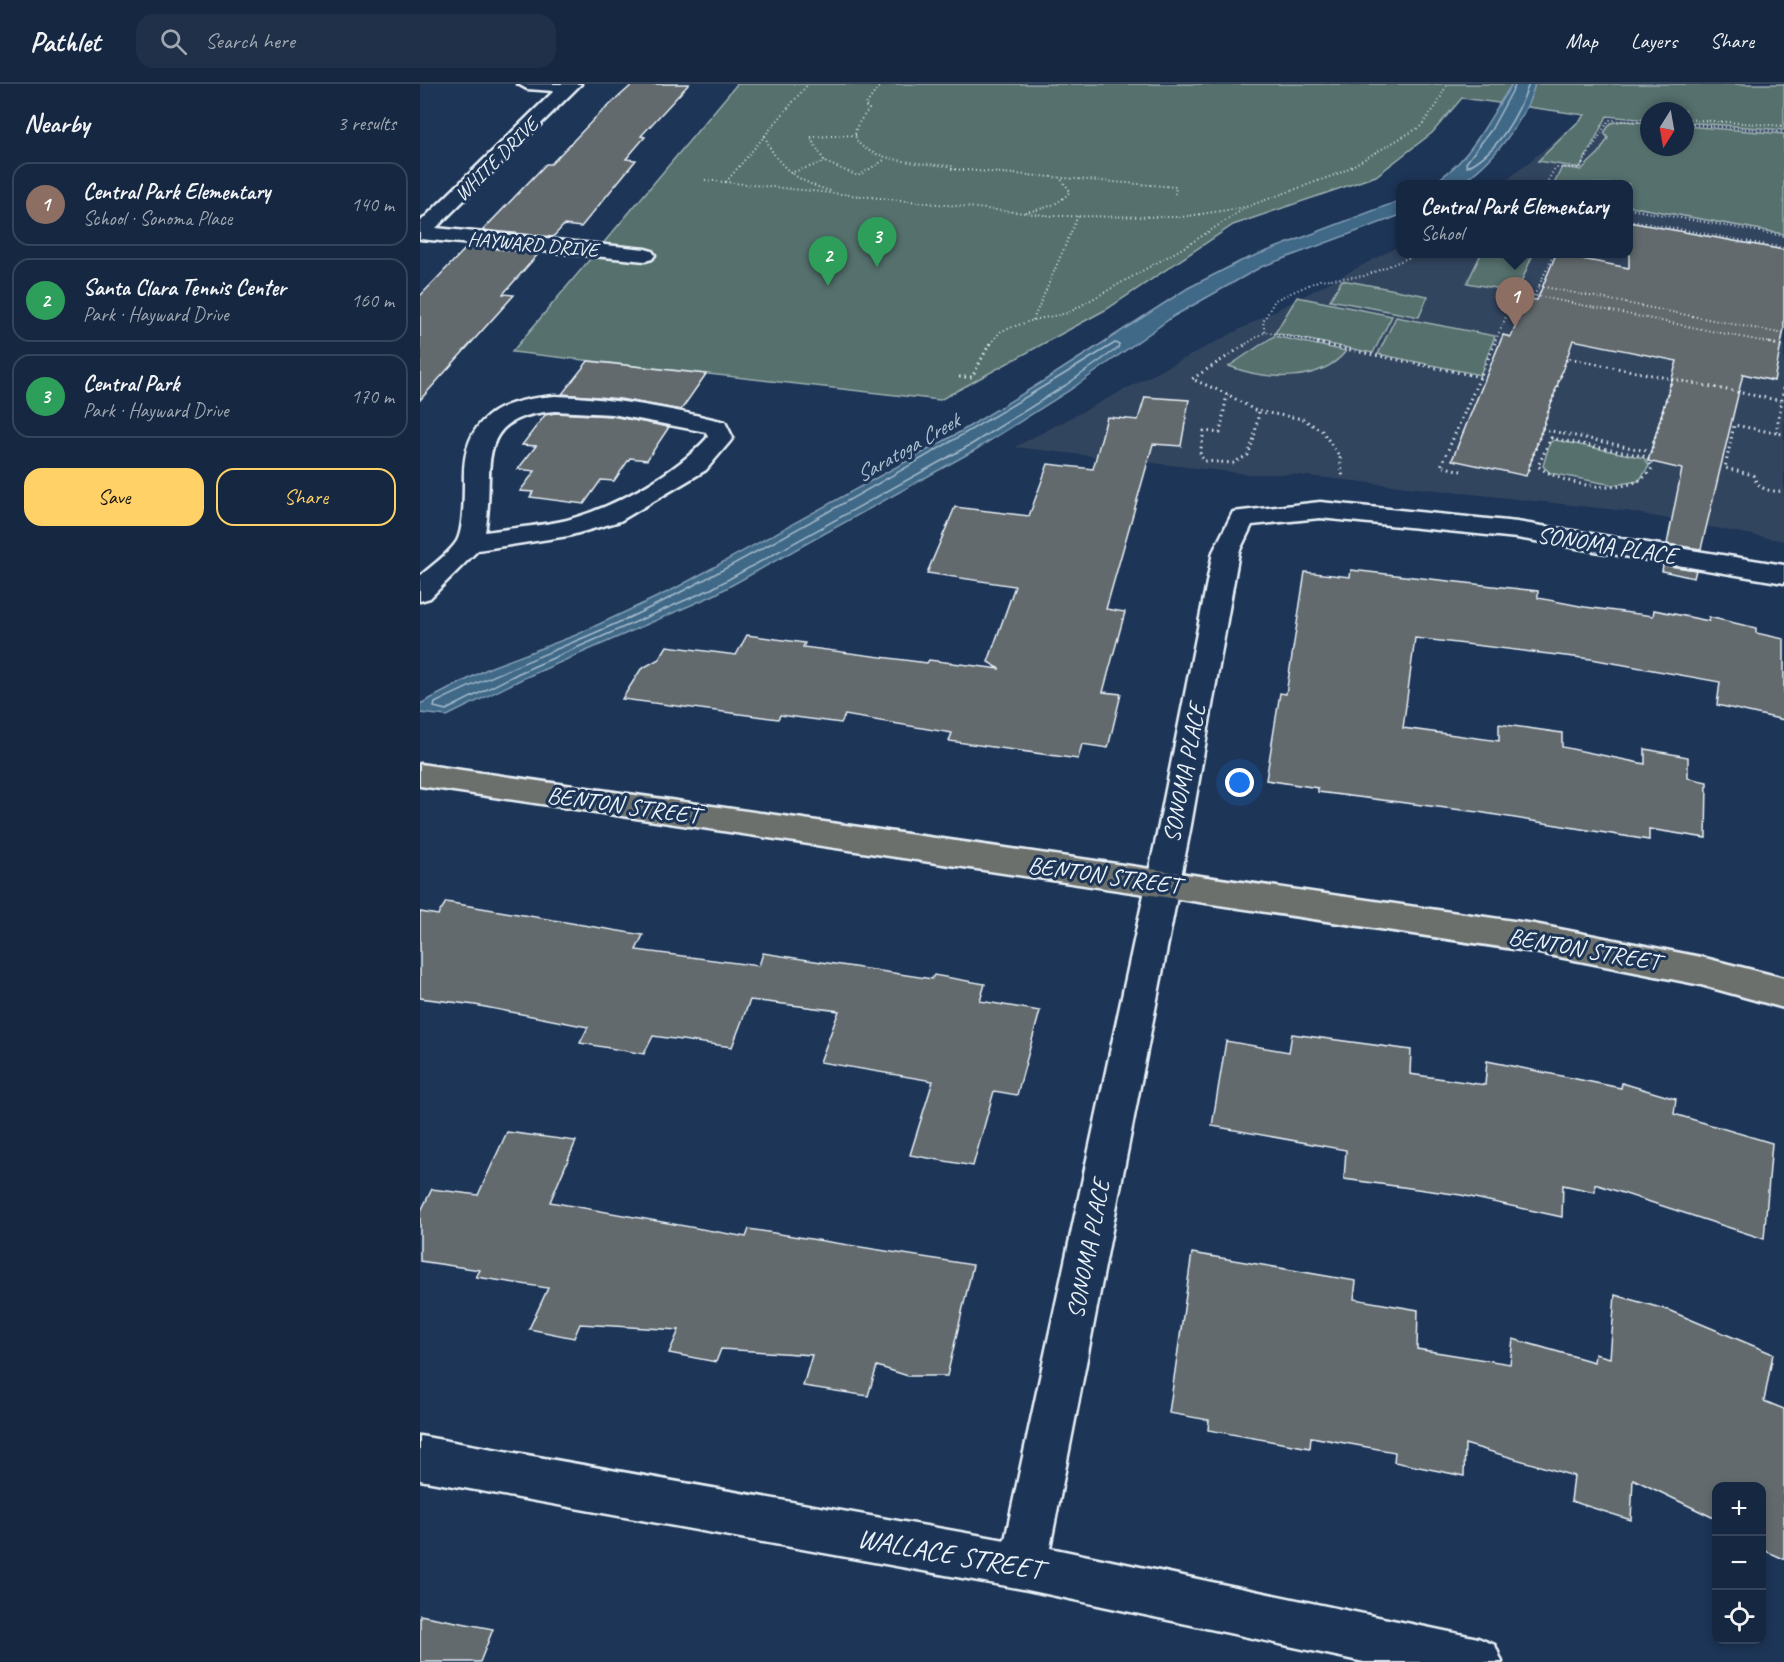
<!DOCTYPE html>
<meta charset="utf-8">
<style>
:root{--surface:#162841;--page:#1f3048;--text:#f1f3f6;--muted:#9ea6b1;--line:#35445a;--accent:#ffd166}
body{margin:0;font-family:Caveat,sans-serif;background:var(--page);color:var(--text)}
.controls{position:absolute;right:18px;bottom:18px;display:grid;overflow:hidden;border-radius:12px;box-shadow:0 3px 9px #0003}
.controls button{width:54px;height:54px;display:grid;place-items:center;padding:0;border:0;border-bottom:2px solid var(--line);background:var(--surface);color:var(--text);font:30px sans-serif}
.compass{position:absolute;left:1220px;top:18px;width:54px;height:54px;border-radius:50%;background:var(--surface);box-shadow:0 3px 9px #0003;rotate:191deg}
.you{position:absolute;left:820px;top:699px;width:21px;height:21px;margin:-15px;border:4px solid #fff;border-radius:50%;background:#1a73e8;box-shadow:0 0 0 9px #1a73e833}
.badge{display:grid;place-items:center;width:39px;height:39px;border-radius:50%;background:var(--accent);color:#fff;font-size:20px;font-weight:700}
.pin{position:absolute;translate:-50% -50px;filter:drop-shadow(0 2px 3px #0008)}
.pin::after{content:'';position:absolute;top:32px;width:21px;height:18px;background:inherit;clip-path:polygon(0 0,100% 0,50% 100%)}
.popup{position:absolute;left:976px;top:96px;width:237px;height:78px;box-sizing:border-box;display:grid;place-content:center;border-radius:12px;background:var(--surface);filter:drop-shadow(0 2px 4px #0005);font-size:20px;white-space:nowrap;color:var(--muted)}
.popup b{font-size:22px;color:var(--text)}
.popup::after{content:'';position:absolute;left:50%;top:100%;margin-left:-12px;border:12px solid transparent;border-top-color:var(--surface)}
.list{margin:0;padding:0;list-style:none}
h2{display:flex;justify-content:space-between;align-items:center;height:78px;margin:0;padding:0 24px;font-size:26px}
h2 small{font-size:20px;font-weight:400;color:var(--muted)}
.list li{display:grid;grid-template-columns:39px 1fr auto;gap:18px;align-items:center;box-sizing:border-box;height:84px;margin:0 12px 12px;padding:0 12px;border:2px solid var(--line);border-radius:18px}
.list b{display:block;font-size:22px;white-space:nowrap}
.list p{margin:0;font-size:20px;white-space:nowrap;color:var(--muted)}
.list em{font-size:20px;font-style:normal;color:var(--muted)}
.actions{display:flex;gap:12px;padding:18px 24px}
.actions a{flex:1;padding:14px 0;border:2px solid var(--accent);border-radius:18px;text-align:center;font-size:21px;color:var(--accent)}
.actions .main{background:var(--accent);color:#111}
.icon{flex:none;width:33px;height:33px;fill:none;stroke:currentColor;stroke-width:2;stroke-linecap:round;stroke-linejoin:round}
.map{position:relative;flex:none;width:1364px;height:1578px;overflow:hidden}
header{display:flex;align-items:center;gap:36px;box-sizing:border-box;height:84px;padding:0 30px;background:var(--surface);border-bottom:2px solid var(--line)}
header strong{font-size:28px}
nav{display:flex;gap:33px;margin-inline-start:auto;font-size:21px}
.search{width:420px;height:54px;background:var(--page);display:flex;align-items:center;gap:15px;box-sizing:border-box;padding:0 21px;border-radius:18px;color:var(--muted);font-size:22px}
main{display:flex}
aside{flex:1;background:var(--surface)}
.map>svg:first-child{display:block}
</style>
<header>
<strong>Pathlet</strong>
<div class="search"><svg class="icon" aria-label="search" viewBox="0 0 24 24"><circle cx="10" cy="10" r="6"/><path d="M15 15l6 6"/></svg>Search here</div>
<nav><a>Map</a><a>Layers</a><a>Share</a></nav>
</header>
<main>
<aside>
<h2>Nearby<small>3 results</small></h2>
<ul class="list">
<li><span class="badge" style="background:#8d6e63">1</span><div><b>Central Park Elementary</b><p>School · Sonoma Place</p></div><em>140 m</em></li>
<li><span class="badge" style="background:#2e9e5b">2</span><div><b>Santa Clara Tennis Center</b><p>Park · Hayward Drive</p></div><em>160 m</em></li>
<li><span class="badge" style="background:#2e9e5b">3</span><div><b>Central Park</b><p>Park · Hayward Drive</p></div><em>170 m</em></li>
</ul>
<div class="actions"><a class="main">Save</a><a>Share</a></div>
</aside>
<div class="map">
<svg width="1364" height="1578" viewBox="0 0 1364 1578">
<rect width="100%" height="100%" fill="#1d3557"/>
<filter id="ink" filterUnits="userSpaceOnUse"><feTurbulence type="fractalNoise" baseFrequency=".0167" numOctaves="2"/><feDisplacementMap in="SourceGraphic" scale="12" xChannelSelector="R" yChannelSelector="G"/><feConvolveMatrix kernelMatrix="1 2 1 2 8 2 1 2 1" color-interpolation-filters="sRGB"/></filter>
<g filter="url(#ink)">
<polygon fill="#32455e" points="1166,31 1229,36 1229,63 1265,63 1265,38 1364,46 1364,457 1206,427 870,390 828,390 595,363 981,161 981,170 1209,170 1209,100 1082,100"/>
<g fill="#546f6d" stroke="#9eb0b2" stroke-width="1.5">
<polygon points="317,0 1364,0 1364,46 1265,38 1265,27 1229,27 1229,36 1187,32 1160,84 1118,77 1165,31 1042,14 1012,49 956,92 813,141 687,225 520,316 92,268"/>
<polygon points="1202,37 1229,39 1229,63 1265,63 1265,42 1364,50 1364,150 1209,122 1209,100 1134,100 1142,83 1161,86 1179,69 1188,54 1184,49 1191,39"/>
<polygon points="1061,170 1113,170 1097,208 1047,199"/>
<polygon points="922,196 1008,212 999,233 910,216"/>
<polygon points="877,213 972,232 953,269 855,249"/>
<polygon points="976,233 1075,252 1060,291 958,270"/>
<path d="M854,252L926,267C900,300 844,296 809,282Z"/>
<polygon points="1135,356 1224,374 1229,382 1219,397 1193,401 1130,389 1123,382 1130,358"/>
</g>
<g fill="#406988" stroke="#839fb5" stroke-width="1.5">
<path d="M1092,0H1115C1106,36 1071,81 1039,100H1011C1050,79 1068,35 1092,0Z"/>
<polygon points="981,116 981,131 841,183 754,232 650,306 555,366 294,511 102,595 27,632 0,629 0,620 69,584 156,551 254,505 540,348 625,296 768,204 821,177"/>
</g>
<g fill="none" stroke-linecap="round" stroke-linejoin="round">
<g stroke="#a5bbcb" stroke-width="1.5">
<path d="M1096,0L1071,46L1046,79L1047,83C1078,68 1098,31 1109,0"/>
<path d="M695,259L699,260L698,264L646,301L552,360L291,505L99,589L26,626L14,623L15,619C95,579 180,551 259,509C407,431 552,347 695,259Z"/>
</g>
</g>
<g fill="#626a6e" stroke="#e8f1f8" stroke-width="1.5">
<polygon points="213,0 269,0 221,52 225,53 206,75 216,76 161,143 144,141 133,153 63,146 126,80 131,80 175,34"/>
<polygon points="1209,138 1364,166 1364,245 1354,297 1323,290 1281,465 1247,460 1262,385 1228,377 1257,277 1153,256 1106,392 1032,376 1083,251 1091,253 1107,215 1117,216 1136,170 1209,184"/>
<polygon points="48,162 119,169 83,210 94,211 0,316 0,212"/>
<polygon points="168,277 286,290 261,326 200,315 142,310"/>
<polygon points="725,313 769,316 761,362 733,360 686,525 705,528 683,608 701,610 688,664 662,660 658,675 529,657 532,649 425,631 421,639 360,631 358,635 202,615 221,585 239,575 247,562 316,571 327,551 385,559 383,563 507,579 509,576 580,585 568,578 595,502 507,489 535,423 609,432 628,380 673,385 687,333 718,336"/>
<polygon points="135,329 192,332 249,343 227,376 210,374 194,397 181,396 164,420 110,413 113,408 100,407 115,387 98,385 116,362 102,361 125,331"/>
<polygon points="1243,481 1276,486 1274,494 1242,487"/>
<polygon points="931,486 1118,507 1118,514 1165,523 1233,532 1234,526 1289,537 1289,533 1336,544 1336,549 1364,555 1364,636 1297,621 1300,598 1171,575 995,554 983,644 1079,657 1079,640 1142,649 1142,663 1225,680 1225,665 1268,673 1268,694 1287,698 1286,754 1229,745 1229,756 1058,728 898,708 898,704 846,696 860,609 866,610 885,488 930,493"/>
<polygon points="26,818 223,851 216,866 339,882 343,869 512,895 514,891 565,900 560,917 620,927 597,1011 574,1007 553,1082 490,1071 513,997 400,978 419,927 330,916 312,963 233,952 224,970 160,959 168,943 55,921 0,914 0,828 18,831"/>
<polygon points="872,950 991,966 990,990 1065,1001 1067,977 1201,1004 1202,999 1256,1015 1254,1030 1352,1059 1344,1155 1175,1100 1175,1108 1143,1101 1142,1133 1041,1111 924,1095 926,1066 792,1042 806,957 869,968"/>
<polygon points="87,1048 156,1057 130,1118 326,1153 329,1145 553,1181 527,1292 488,1292 457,1282 448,1312 383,1302 392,1271 301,1265 296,1278 249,1269 259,1246 160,1240 154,1254 109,1245 128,1204 56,1193 60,1186 0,1177 0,1129 12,1105 58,1111"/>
<polygon points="772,1169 936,1197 934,1215 998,1226 997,1265 1090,1280 1093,1255 1174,1278 1175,1270 1190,1274 1195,1211 1248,1226 1353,1270 1344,1317 1364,1325 1364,1475 1341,1465 1341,1402 1296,1402 1296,1445 1294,1444 1296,1435 1213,1395 1211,1436 1151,1417 1154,1392 1045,1360 1044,1392 974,1378 975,1368 891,1353 890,1364 788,1346 789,1336 749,1329"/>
<polygon points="0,1531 73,1545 60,1578 0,1578"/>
</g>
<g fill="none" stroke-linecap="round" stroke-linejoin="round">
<defs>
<g id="minor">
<polygon points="98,0 161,0 16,144 225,165 232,167 235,171 232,175 225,177 0,155 0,138 134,7 107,5"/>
<path d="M135,312C193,314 249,324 305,338L313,354L286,386L200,437L148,452L58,466L10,514L0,517V492C11,482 29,470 37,457C44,444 44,412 44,397C42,334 79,316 135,312ZM135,327L192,330L286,348L288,353C255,390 195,423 147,436C121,442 92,444 65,448C77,387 48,333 135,327Z"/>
<polygon points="900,418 1097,438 1364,481 1364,499 1097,454 900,434 832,441 819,468 771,741 630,1464 1058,1554 1075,1561 1082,1578 944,1578 603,1505 0,1396 0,1352 585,1456 739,741 793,468 813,428"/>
</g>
<polygon id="major" points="0,680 1114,840 1281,873 1364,894 1364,924 1281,901 1114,868 0,702"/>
</defs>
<use href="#minor" stroke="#e8f1f8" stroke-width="5"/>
<use href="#major" stroke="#e8f1f8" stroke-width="5"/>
<g stroke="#e8f1f8" stroke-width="2" stroke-dasharray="1 3" stroke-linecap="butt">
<path d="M461,0L445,22L449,25C445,31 438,38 436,45C426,77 516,81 533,82L532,85L756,103L755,110"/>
<polyline points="1265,35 1364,42"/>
<polyline points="1265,40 1364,48"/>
<polyline points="436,51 390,53 405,78 438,92 466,75"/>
<path d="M345,52C356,83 380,99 411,107"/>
<polyline points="370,89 405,78"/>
<polyline points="285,96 634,132 762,133 826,123 920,89 1000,43 1017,21 1027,0"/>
<polyline points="306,98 388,0"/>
<polyline points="1126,100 1135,84 1160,84 1189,36 1229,38"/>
<polyline points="1209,125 1364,152"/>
<path d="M605,128C622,125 639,122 650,107L641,95"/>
<polyline points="1209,136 1364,164"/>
<polyline points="1119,202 1364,250"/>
<polyline points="1114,212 1134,170"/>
<polyline points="613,236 658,132"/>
<polyline points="845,248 843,238 855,216 900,196 944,192 998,170"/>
<polyline points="570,260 581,247 613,236 648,229 768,161 825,124"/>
<polyline points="826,260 845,248 904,260"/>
<polyline points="1074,260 1097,208 1356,260"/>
</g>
<g stroke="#e8f1f8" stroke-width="3" stroke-dasharray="1.5 4" stroke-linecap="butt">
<polyline points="897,259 1060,293"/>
<polyline points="1349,259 1364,262"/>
<polyline points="539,293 552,293 570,259"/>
<polyline points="1364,304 1356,349 1364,350"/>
<polyline points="807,310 772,295 828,259"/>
<polyline points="839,328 834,354 828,371 813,379 784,377 780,370 784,347 800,349 807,310 836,327 883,335 902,347 920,373 923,395"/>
<polyline points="1122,345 1231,368 1252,295"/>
<path d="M1356,349L1314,341L1305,384L1333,391C1338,406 1350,408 1364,407"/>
<path d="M1131,354L1223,372L1228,375L1232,384C1214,416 1142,402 1118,382Z"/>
<polyline points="1108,386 1147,274 1362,317"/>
<polyline points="1041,387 1021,382 1075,259"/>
</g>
<use href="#minor" fill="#1d3557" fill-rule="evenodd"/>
<use href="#major" fill="#6c706d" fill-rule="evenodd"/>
</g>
</g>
<g text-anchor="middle" stroke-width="6" stroke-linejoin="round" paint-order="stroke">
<g font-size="20" fill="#e8f1f8" stroke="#1d3557">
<text transform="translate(76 75) rotate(-45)" y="7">WHITE DRIVE</text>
<text transform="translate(113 160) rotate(5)" y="7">HAYWARD DRIVE</text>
</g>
<g font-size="22" font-style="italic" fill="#adc1d1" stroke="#1d3557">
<text transform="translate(487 363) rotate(-30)" y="8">Saratoga Creek</text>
</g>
<g font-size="24" fill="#e8f1f8" stroke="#1d3557">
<text transform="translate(1187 461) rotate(9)" y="8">SONOMA PLACE</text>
<text transform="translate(764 689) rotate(-79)" y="8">SONOMA PLACE</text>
<text transform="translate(203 721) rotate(8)" y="8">BENTON STREET</text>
<text transform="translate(684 791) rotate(8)" y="8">BENTON STREET</text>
<text transform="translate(1164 865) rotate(10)" y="8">BENTON STREET</text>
<text transform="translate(668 1165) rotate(-79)" y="8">SONOMA PLACE</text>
</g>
<g font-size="28" fill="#e8f1f8" stroke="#1d3557">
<text transform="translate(530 1469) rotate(10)" y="10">WALLACE STREET</text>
</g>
</g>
</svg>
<div class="controls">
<button>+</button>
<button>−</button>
<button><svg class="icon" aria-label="locate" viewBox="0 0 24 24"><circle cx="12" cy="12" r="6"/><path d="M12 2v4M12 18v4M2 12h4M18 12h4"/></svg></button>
</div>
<svg class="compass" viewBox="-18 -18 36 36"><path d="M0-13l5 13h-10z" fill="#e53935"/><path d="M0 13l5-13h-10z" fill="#9ea6b1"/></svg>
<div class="you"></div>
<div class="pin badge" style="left:1095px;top:243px;background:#8d6e63">1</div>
<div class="popup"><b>Central Park Elementary</b>School</div>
<div class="pin badge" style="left:408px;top:202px;background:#2e9e5b">2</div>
<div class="pin badge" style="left:457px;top:183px;background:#2e9e5b">3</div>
</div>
</main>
